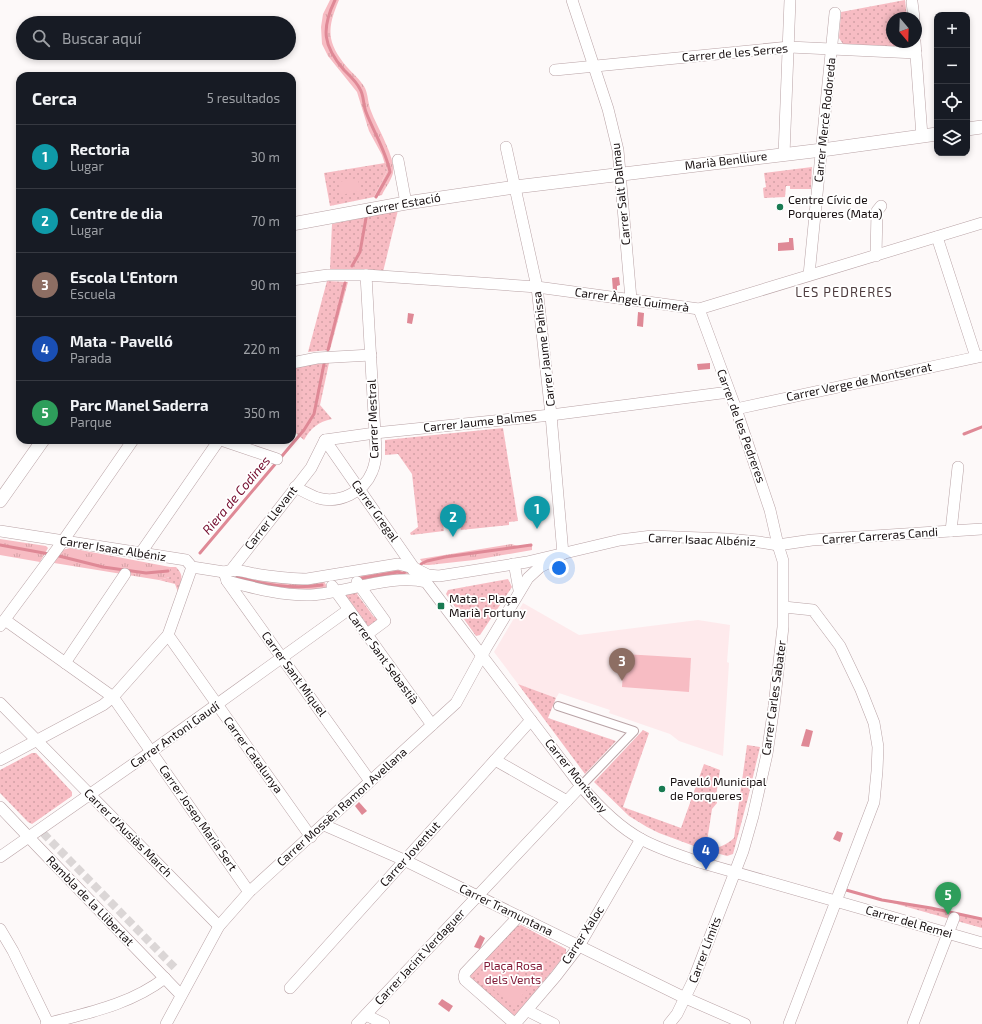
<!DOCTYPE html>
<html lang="es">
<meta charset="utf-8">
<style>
:root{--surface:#171b24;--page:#20242c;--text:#f1f3f6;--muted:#9ea1a6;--line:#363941;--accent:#1a73e8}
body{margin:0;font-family:"Exo 2",sans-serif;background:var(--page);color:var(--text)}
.controls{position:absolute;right:12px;top:12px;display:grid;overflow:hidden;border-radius:8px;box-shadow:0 2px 6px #0003}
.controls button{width:36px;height:36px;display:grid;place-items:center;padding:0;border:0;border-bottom:1px solid var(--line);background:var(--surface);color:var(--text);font:20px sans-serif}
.compass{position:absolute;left:886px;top:12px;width:36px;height:36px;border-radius:50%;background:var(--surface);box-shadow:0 2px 6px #0003;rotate:161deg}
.you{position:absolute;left:559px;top:568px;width:14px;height:14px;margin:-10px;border:3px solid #fff;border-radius:50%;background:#1a73e8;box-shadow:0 0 0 6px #1a73e833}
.badge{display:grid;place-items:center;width:26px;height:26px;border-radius:50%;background:var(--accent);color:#fff;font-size:13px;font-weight:700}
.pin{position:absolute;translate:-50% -33px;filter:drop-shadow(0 1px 2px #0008)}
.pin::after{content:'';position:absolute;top:21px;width:14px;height:12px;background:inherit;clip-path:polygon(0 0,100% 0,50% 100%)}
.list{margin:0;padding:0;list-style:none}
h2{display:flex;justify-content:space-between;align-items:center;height:52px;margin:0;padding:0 16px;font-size:17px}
h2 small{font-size:13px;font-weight:400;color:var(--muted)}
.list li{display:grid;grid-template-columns:26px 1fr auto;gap:12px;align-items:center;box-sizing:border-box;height:64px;padding:0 16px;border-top:1px solid var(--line)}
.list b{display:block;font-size:15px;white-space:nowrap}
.list p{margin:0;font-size:13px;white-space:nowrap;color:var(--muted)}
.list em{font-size:13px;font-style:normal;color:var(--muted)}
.icon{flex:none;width:22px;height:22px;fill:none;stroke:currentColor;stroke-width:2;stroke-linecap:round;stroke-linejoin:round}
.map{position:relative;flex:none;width:982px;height:1024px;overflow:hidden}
.search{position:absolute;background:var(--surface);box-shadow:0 2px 6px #0003;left:16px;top:16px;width:280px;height:44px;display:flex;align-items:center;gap:10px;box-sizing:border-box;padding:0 14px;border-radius:22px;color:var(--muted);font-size:15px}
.panel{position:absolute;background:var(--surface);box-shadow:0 2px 6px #0003;left:16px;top:72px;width:280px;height:372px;border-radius:12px}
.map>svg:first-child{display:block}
</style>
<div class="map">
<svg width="982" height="1024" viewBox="0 0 982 1024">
<defs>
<pattern id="grass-tufts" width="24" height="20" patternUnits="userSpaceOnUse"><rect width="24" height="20" fill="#f7bcc3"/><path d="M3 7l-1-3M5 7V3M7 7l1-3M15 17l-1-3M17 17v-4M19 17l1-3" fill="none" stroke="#d3a1a6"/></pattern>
<pattern id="park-dots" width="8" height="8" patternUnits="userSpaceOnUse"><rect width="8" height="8" fill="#f7bcc3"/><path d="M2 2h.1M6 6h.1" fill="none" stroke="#d3a1a6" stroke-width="1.8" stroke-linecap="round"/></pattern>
</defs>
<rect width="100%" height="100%" fill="#fdf9f9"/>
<polygon fill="#feeaec" points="523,603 579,635 698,620 730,625 727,662 729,663 723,756 679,741 670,734 609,713 610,710 559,693 556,698 518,684 494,652"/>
<g fill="url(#grass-tufts)">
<path d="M330,0H339C327,28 326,42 347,67C353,74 360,79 365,88C368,94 368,104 371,111C376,125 397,160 393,173C391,181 385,188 382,195L374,197L387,171L382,155L369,131L357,92L328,56L322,44L321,27L323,14Z"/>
<polygon points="0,539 46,546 48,548 40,562 0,555"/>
<polygon points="511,544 518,546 532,544 532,550 474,560 429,565 424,565 420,559"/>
<polygon points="70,548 170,567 170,577 159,580 54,563 62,550"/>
<polygon points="398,568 409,573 409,575 362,582 358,575"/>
<polygon points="237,574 323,580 328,588 292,591 237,579"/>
</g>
<g fill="url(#park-dots)">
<polygon points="905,0 907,18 892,18 892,42 909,42 904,47 843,44 839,38 841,12"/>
<polygon points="385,163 387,171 374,197 330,206 324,173"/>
<polygon points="812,167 811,189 790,189 790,186 786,186 785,197 764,198 763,188 766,187 764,173"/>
<polygon points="398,210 383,272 330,269 332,224"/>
<polygon points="327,281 348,282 330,350 308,352"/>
<path d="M329,363L320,405L332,419C318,422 311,428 304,440L292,430V369L313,364Z"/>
<polygon points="503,428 518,521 509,522 509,525 461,530 459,522 443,524 444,531 411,535 410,533 418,527 412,474 398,454 385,455 385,440"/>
<path d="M170,567H176C185,576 181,581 178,592L175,584L159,580L170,577Z"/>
<polygon points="508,579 512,587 480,635 476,636 446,594 448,590"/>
<polygon points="344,592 360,592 357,594 374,617 377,615 379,619 368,628 363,625 366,623 349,600 346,602"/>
<polygon points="518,684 556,698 548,718 616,741 585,774"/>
<path d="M643,730L649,733L623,807L681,828L704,764L720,770L716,796L717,803L712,809L706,848C716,850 726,845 734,838L747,745L760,747L748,798L733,854L727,856L702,849L659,833L647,827L629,816L594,782Z"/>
<polygon points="32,753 36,753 72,792 72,796 32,824 28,822 0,793 0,770"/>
<polygon points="882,900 931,908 982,919 982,928"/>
<polygon points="521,925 566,949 566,954 516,1015 511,1015 470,978 471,974 517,926"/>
</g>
<g fill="#f7bcc3">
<polygon points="358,178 360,191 341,195 338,182"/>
<polygon points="624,654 691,658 689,692 622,687"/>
<polygon points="496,957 530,986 513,1006 479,977"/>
</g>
<g fill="#df8996">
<polygon points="789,238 793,238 794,250 778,251 778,243 789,242"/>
<polygon points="619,277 620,285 617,286 617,290 613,291 612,278"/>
<polygon points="638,312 644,313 643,327 637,326"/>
<polygon points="408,313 414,314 412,324 407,323"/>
<polygon points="710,363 710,369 698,370 697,364"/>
<polygon points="806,729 813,731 809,747 801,746"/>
<polygon points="359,802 367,811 362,815 355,806"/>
<polygon points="837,831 843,833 840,842 833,839"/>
<polygon points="480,935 485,938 480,949 474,947"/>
<polygon points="442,999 453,1006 449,1012 438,1004"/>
</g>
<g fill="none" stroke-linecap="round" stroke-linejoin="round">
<g stroke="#df8996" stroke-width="3">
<path d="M335,0C321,29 323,46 344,70C350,76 356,81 360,89C364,95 363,105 366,112C374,133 386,151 390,172L376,197"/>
<polyline points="352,266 360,252 366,218"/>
<polyline points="328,350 345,283"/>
<polyline points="964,434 982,427"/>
<polyline points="0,545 49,554"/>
<polyline points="200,553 304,430 314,414 324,364"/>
<polyline points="55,555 103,567 146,573 168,571"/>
<polyline points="421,564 427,561 445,557 531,545"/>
<path d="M237,577C264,585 294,589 322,585"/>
<polyline points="362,578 398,572 403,574 405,572"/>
<polyline points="846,890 882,900 931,908 982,919"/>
</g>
<polyline stroke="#dbd6d6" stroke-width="8" stroke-dasharray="8 4" stroke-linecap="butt" points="43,833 175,968"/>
<defs>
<polyline id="pedestrian" points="558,706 634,731 581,786"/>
<g id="minor">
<polyline points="572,0 608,109 618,150 631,299"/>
<polyline points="912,2 914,18"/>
<polyline points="915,42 922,136"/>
<polyline points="555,70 789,47 916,53"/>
<polyline points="506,147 537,287 551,415 563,554"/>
<polyline points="784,155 790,0"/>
<polyline points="398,160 406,203"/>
<polyline points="937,237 976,357"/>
<polyline points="876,256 877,211 881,206"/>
<polyline points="809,275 835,13"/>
<polyline points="292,280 328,275 366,275 537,287 699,309 982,223"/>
<polyline points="292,363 317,358 371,355"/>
<polyline points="736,409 982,356"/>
<polyline points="221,440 277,459"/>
<polyline points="325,440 414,568 413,570"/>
<path d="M295,487C303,491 310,495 318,498C339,504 364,492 372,472C375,465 376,458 376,451L366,275"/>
<polyline points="0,531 186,560 192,567 224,572"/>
<polyline points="951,531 958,467"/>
<polyline points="140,554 219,440"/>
<polyline points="513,564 515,568 519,590"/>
<polyline points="232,569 311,468 325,440 375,433 551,415 729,392"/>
<path d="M227,581C254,588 283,596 311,595C345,593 393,573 426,582L581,786C598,806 617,826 641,839C659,849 679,855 699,862L982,943"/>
<polyline points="357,582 385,621 366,635"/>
<polyline points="332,586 432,725"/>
<polyline points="784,607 813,610 840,646 861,690 874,723 878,747 877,771 874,802 789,1024"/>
<polyline points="5,620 113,697 249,892"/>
<polyline points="0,626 63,541 133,440"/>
<polyline points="168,635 311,837"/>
<polyline points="65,663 125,574"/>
<polyline points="0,703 219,926"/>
<polyline points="0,760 103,705 113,697 168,635 192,567"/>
<polyline points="495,760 567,801"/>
<path d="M370,781L227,581L224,572C236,568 248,573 261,575C276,577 292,579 307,579L398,564L414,568L428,575L439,576L527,562L620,540L652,536L727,539L759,542L778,545L812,540L982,529"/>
<polyline points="0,807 39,848 181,995"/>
<polyline points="324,825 404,860 681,996 745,1024"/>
<polyline points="0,857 152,751 348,610"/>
<polyline points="0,929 13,951 48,1023"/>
<polyline points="290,988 531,720"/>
<polyline points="528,1011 554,1024"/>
<polyline points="366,1015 384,1024"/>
<path d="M46,1024C87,1013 130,1005 165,978"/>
<polyline points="166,1024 219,926 249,892 456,703 486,648 528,578 540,567 554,560"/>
<polyline points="357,1024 581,786"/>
<polyline points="515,1024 556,976 579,946 641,839"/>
<polyline points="515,1024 465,980 464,977 465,973 519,916"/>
<polyline points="669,1024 677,1014 693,981 743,851 753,816 767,754 774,706 783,627 783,561 778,545 770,510 736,409 699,309"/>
<polyline points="913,1024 954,918"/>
</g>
<g id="tertiary">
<polyline points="967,129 982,127"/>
<polyline points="292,224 406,203 515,187 822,150 937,134"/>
<polyline points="0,501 43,440"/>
</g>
</defs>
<use href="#pedestrian" stroke="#b9a3a6" stroke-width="10"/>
<use href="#minor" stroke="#b9a3a6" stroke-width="12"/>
<use href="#tertiary" stroke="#b9a3a6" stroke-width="14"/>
<use href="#pedestrian" stroke="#fff" stroke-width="8"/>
<use href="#minor" stroke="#fff" stroke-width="11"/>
<use href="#tertiary" stroke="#fff" stroke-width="13"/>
</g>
<g fill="#197a52" stroke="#fff" stroke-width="1.5">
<circle cx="780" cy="207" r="4"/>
<rect x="437" y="602" width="8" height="8" rx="2"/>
<circle cx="662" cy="789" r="4"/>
</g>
<g text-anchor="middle" stroke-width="3.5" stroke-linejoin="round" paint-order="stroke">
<g font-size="12" fill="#181011" stroke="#fff">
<text transform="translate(735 53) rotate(-5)" y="4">Carrer de les Serres</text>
<text transform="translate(825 120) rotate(-84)" y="4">Carrer Mercè Rodoreda</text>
<text transform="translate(726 161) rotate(-7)" y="4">Marià Benlliure</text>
<text transform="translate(621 194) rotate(-96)" y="4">Carrer Salt Dalmau</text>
<text transform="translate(403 204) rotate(-10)" y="4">Carrer Estació</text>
<text transform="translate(632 300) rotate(8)" y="4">Carrer Àngel Guimerà</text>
<text transform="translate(544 349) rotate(-97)" y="4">Carrer Jaume Pahissa</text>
<text transform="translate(859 382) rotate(-12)" y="4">Carrer Verge de Montserrat</text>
<text transform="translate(373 419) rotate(-92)" y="4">Carrer Mestral</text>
<text transform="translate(480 422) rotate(-6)" y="4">Carrer Jaume Balmes</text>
<text transform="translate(741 426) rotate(70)" y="4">Carrer de les Pedreres</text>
<text transform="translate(375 511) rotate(55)" y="4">Carrer Gregal</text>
<text transform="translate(271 518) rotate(-52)" y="4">Carrer Llevant</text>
<text transform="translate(880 536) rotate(-4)" y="4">Carrer Carreras Candi</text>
<text transform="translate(702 540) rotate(2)" y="4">Carrer Isaac Albéniz</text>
<text transform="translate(113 549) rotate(9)" y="4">Carrer Isaac Albéniz</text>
<text transform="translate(383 658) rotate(54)" y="4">Carrer Sant Sebastià</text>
<text transform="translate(294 674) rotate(54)" y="4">Carrer Sant Miquel</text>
<text transform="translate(774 698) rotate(-82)" y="4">Carrer Carles Sabater</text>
<text transform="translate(175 735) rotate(-35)" y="4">Carrer Antoni Gaudí</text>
<text transform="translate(253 755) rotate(54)" y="4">Carrer Catalunya</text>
<text transform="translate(576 776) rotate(51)" y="4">Carrer Montseny</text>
<text transform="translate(342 807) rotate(-42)" y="4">Carrer Mossèn Ramon Avellana</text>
<text transform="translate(198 818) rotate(55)" y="4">Carrer Josep Maria Sert</text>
<text transform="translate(128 833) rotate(45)" y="4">Carrer d'Ausiàs March</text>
<text transform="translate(410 854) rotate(-48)" y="4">Carrer Joventut</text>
<text transform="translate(90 901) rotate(46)" y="4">Rambla de la Llibertat</text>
<text transform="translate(506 910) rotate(26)" y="4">Carrer Tramuntana</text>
<text transform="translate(909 922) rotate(16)" y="4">Carrer del Remei</text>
<text transform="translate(583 935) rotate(-57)" y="4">Carrer Xaloc</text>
<text transform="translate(705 950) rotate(-69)" y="4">Carrer Límits</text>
<text transform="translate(420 957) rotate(-47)" y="4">Carrer Jacint Verdaguer</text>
</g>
<g font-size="12" fill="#181011" stroke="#fff" text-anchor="start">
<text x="788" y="204">Centre Cívic de<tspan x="788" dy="14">Porqueres (Mata)</tspan></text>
<text x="449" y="603">Mata - Plaça<tspan x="449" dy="14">Marià Fortuny</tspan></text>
<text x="670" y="786">Pavelló Municipal<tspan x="670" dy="14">de Porqueres</tspan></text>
</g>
<g font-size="12" fill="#821d39" stroke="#fff">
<text x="513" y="970">Plaça Rosa<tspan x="513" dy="14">dels Vents</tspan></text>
</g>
<g font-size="13" letter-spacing="1" fill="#4f3d3f" stroke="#fff">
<text x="844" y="297">LES PEDRERES</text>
</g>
<g font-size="13" font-style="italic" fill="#740b2d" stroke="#fff">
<text transform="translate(236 495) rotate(-50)" y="5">Riera de Codines</text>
</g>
</g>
</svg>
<div class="controls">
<button>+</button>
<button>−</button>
<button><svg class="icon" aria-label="locate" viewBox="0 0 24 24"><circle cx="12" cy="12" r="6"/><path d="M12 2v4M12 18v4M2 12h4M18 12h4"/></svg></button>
<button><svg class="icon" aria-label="layers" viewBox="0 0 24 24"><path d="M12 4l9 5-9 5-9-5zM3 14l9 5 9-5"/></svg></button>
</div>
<svg class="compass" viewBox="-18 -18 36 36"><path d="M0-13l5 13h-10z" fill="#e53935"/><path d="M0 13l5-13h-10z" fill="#9ea1a6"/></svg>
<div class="you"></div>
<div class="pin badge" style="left:537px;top:529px;background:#0f9aa8">1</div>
<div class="pin badge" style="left:453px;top:537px;background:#0f9aa8">2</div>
<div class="pin badge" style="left:622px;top:681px;background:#8d6e63">3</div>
<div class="pin badge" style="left:706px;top:870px;background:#1a4fb4">4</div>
<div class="pin badge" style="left:948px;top:915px;background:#2e9e5b">5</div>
<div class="search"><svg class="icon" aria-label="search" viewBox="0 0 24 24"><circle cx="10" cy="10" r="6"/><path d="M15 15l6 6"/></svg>Buscar aquí</div>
<section class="panel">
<h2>Cerca<small>5 resultados</small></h2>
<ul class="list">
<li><span class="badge" style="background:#0f9aa8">1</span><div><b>Rectoria</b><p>Lugar</p></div><em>30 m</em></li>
<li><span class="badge" style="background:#0f9aa8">2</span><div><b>Centre de dia</b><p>Lugar</p></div><em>70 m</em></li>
<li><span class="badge" style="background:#8d6e63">3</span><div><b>Escola L'Entorn</b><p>Escuela</p></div><em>90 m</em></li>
<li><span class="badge" style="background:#1a4fb4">4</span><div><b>Mata - Pavelló</b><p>Parada</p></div><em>220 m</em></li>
<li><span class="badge" style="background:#2e9e5b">5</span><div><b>Parc Manel Saderra</b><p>Parque</p></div><em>350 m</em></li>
</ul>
</section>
</div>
